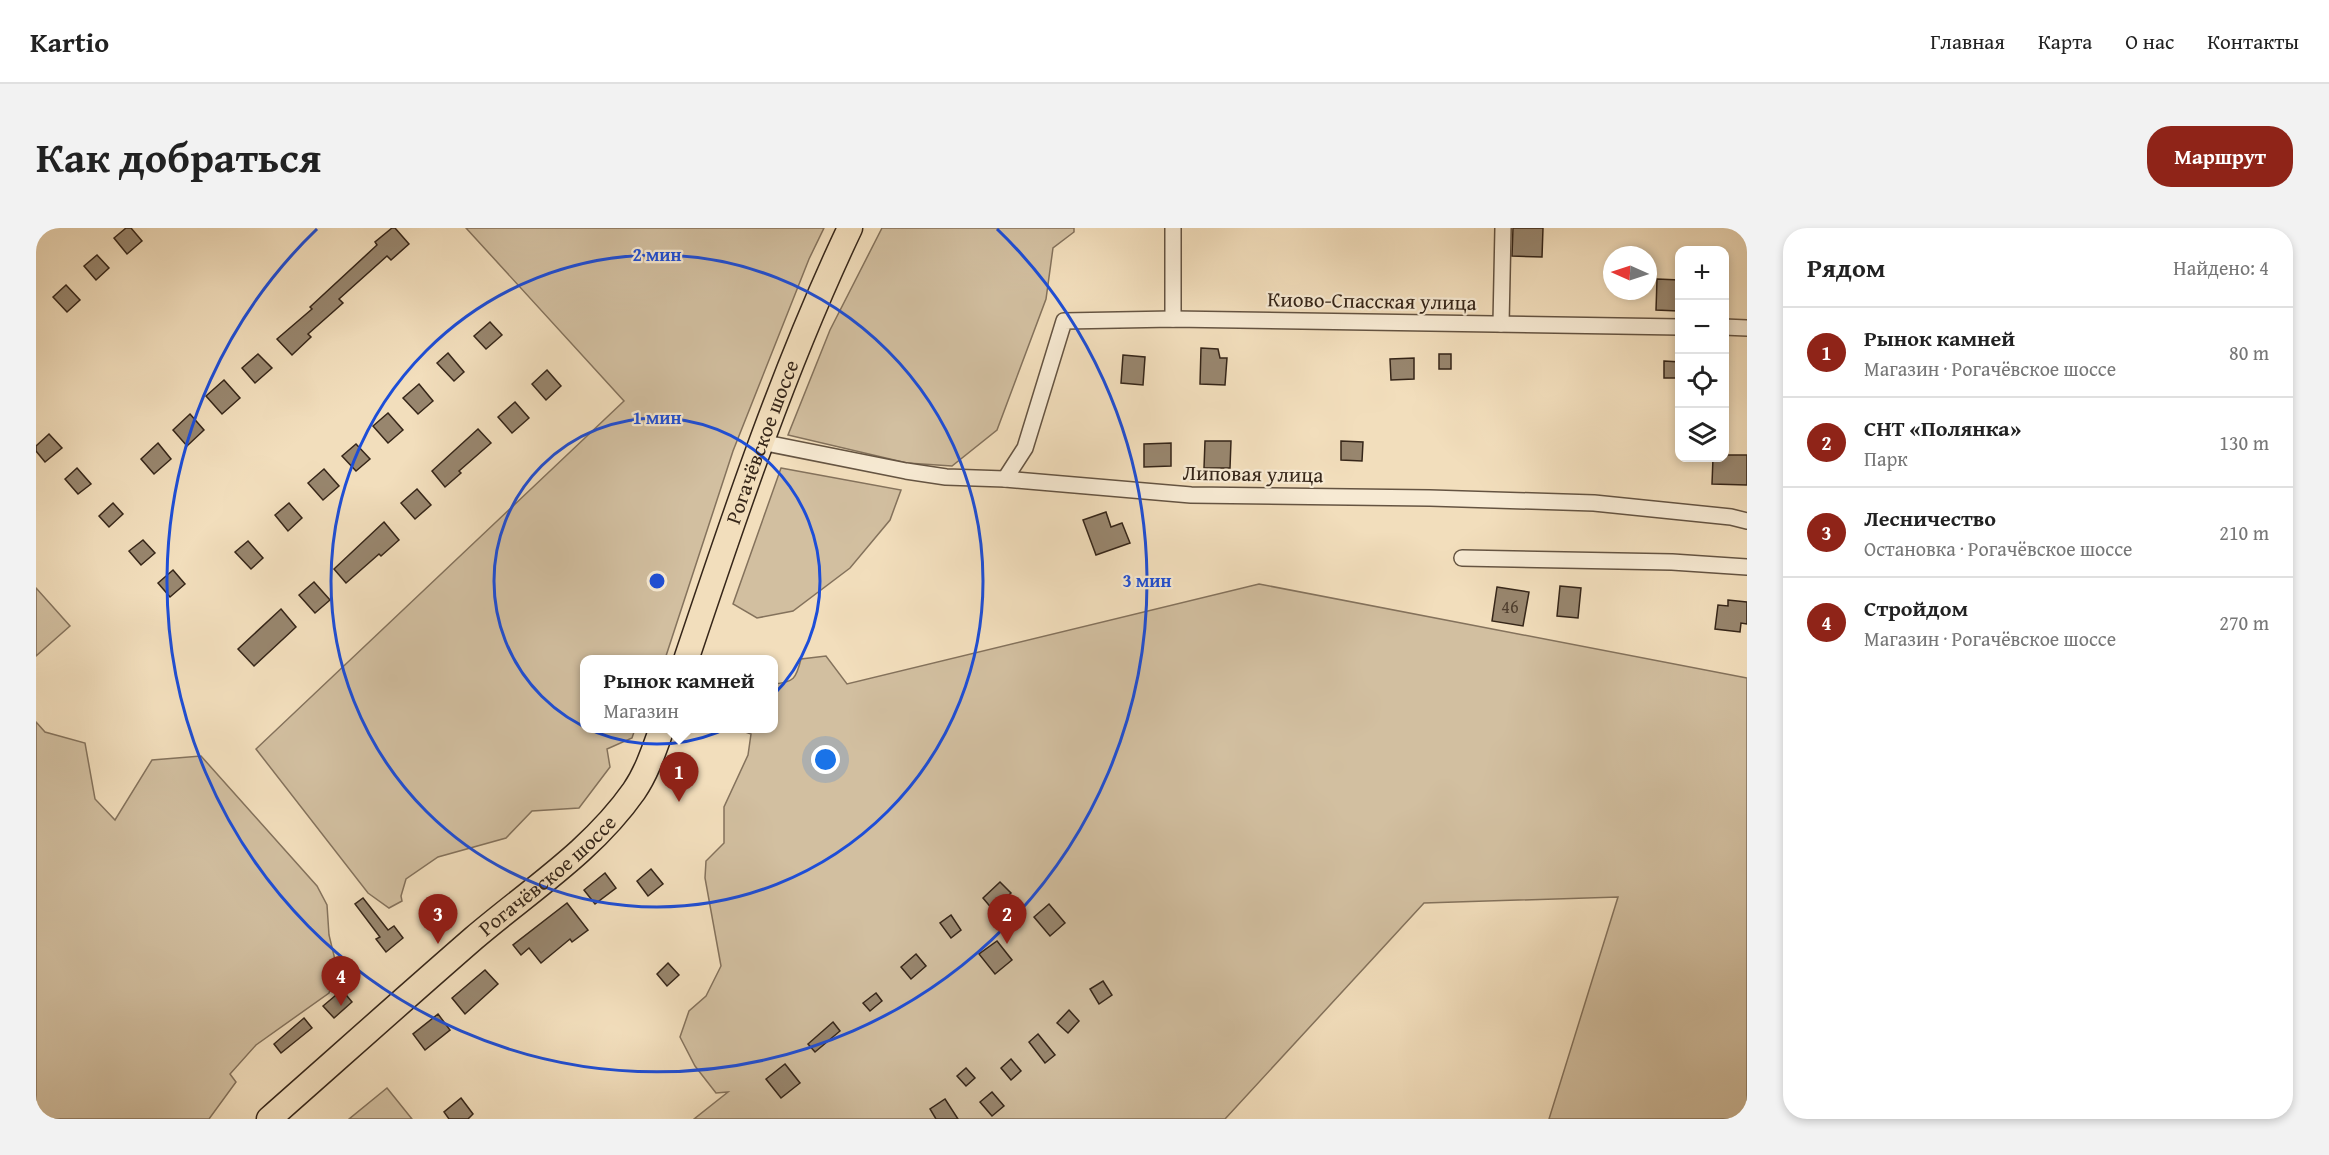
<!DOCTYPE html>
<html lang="ru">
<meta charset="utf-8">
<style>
:root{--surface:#fff;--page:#f2f2f2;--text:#222;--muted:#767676;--line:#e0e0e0;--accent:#8f2418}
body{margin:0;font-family:"Gentium Book Plus",serif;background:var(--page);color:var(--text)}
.controls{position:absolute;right:18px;top:18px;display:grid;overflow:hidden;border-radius:12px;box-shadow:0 3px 9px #0003}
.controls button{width:54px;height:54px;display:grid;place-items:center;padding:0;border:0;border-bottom:2px solid var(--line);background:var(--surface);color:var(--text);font:30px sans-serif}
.compass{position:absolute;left:1567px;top:18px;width:54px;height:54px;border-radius:50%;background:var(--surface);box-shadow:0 3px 9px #0003;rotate:273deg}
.you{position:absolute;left:790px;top:532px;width:21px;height:21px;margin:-15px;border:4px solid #fff;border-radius:50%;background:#1a73e8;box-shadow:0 0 0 9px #1a73e833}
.badge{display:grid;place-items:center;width:39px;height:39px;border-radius:50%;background:var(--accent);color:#fff;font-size:20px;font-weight:700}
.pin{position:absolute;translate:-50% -50px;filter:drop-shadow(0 2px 3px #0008)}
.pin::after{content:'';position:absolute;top:32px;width:21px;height:18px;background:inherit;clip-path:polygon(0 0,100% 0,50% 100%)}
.popup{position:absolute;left:544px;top:427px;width:198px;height:78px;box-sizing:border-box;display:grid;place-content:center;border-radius:12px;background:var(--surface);filter:drop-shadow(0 2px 4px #0005);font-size:20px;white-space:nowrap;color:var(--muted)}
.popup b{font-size:22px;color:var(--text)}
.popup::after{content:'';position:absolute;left:50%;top:100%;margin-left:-12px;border:12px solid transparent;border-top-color:var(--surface)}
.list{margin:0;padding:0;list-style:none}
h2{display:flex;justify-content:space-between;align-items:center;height:78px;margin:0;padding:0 24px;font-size:26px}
h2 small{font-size:20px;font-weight:400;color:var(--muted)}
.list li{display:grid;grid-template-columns:39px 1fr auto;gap:18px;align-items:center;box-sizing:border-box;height:90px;padding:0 24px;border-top:2px solid var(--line)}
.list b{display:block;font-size:22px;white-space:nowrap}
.list p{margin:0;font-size:20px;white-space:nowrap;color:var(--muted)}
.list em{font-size:20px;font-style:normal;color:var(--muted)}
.icon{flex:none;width:33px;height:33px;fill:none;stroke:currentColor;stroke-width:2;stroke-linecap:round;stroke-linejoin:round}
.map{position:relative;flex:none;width:1711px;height:891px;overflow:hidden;border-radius:24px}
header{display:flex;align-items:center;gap:36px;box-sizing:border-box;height:84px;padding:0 30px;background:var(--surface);border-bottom:2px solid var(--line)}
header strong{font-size:28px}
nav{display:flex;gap:33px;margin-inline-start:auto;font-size:21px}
.intro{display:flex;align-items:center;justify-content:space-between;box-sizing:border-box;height:144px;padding:0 36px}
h1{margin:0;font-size:42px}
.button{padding:15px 27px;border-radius:24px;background:var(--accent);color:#fff;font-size:21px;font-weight:700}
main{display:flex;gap:36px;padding:0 36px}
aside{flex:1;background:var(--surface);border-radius:24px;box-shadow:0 3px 9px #0003}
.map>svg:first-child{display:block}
</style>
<header>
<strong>Kartio</strong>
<nav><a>Главная</a><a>Карта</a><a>О нас</a><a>Контакты</a></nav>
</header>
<div class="intro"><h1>Как добраться</h1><a class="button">Маршрут</a></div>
<main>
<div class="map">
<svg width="1711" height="891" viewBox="0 0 1711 891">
<rect width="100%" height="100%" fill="#f2debc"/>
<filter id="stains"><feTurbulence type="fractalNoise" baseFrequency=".00333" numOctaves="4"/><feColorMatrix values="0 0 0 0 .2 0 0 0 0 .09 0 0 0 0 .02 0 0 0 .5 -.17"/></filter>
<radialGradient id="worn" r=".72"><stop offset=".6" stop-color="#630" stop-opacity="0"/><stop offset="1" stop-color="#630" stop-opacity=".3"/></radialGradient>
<g fill="#d2bfa0" stroke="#84725c" stroke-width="1.5">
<polygon points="430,0 788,0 773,31 697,223 629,431 548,432 548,500 599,501 596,510 571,521 574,539 543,580 496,583 470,610 402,629 370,651 365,668 366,673 353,680 332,665 220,521 588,173"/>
<polygon points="846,0 1038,0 1038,4 1017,20 1010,71 961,202 916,238 871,235 752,207 794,102"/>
<polygon points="745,240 865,262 854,292 814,340 757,383 721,390 697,376"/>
<path d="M1223,356L1711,450V891H1513L1582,669L1388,675L1189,891H658L692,864L680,865L659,838L644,809L653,783L670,768L685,738L669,650L670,633L688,615V579L712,527L715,506L701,501L738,500V456C758,454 760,451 765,431L790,428L811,456Z"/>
<polygon points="0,360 34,398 0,428"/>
<polygon points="0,494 9,504 49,515 59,571 79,592 116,532 165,528 281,658 291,677 293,707 301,740 293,765 220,817 194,846 200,854 173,891 0,891"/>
<polygon points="351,860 376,891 313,891"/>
</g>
<g fill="#98866e" stroke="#362619" stroke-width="1.5">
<polygon points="90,0 95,0 106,13 91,26 78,10"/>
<polygon points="356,0 359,0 373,16 355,32 351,28 303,71 307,75 272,106 275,109 256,127 241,111 276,81 274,79 341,17 339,14"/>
<polygon points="1477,0 1507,0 1506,29 1476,28"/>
<polygon points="61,27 73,40 60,52 48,38"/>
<polygon points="1621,51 1643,52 1642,83 1620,82"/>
<polygon points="30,57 44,72 31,84 17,69"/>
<polygon points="454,94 466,107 450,121 438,108"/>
<polygon points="1165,120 1182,121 1184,130 1191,130 1189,157 1164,156"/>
<polygon points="412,125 428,144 418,153 401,135"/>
<polygon points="222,126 236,140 219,155 206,140"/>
<rect x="1403" y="126" width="12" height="15"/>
<polygon points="1087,127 1109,129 1107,157 1085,155"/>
<polygon points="1378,130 1378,151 1355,152 1354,131"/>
<polygon points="1628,133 1644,134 1644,150 1628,150"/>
<polygon points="511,142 525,158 510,172 496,156"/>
<polygon points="188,152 204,170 186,186 170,168"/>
<polygon points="383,156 397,173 382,186 367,170"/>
<polygon points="479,174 493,190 476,205 462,189"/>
<polygon points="352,185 367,202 352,215 337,198"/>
<polygon points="154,186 168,202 151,218 137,202"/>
<polygon points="442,201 455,215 423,243 425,245 409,259 396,243"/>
<polygon points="13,206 26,220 9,234 0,223 0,218"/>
<polygon points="1169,213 1195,213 1194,240 1168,240"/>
<polygon points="1305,213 1327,214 1326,233 1305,232"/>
<polygon points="122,215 135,231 118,246 105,231"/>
<polygon points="1135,215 1135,238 1108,239 1108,216"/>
<polygon points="320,216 334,231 320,243 306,228"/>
<polygon points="1689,227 1711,227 1711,257 1676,256 1677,230 1689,230"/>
<polygon points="41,240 55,256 42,266 29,251"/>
<polygon points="288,241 303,258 287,272 272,255"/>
<polygon points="381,261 395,277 379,291 365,275"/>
<polygon points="77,275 87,286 73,299 63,288"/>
<polygon points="253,275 266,290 252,303 239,287"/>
<polygon points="1070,284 1075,299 1086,295 1094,315 1060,327 1047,292"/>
<polygon points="348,294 363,312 345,328 343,326 310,355 298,341"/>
<polygon points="107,312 119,325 105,337 93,323"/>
<polygon points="212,313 227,330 215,341 199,324"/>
<polygon points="137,342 149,356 134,369 122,355"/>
<polygon points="278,354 294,372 279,385 263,367"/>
<polygon points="1524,358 1545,360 1542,390 1521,388"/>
<polygon points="1461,359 1493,364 1487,398 1456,393"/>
<polygon points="1692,372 1711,374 1711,396 1705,395 1704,404 1679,401 1682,377 1692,378"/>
<polygon points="245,381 260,399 218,438 202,421"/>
<polygon points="615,641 627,656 612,668 601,653"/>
<polygon points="569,645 580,660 559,676 548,662"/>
<polygon points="964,654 975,665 957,682 947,670"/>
<polygon points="327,670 352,702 358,698 367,710 350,724 340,711 344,709 319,676"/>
<polygon points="531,675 552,702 536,714 534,711 505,735 493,720 485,727 477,717"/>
<polygon points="1013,676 1029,695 1014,708 998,689"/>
<polygon points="915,687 925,702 915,710 904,695"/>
<polygon points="961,713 976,732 959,746 943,726"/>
<polygon points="880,726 890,738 875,751 865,739"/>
<polygon points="632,735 643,747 631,758 621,746"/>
<polygon points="449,742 462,756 429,786 416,770"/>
<polygon points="1067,753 1076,767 1063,776 1054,761"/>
<polygon points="306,762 316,774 298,790 287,778"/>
<polygon points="840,765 846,773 834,783 827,775"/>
<polygon points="1033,782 1043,793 1032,805 1021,795"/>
<polygon points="402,786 414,802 389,822 377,806"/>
<polygon points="268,790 276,800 245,825 238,816"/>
<polygon points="797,794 804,803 779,824 772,816"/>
<polygon points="1002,806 1019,827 1009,835 993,814"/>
<polygon points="975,831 985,843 975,852 965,840"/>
<polygon points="749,836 764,855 745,870 730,851"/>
<polygon points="930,840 939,850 930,858 921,848"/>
<polygon points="956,864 968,878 956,888 944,874"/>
<polygon points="425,870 437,886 432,891 413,891 408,884"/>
<polygon points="909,871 922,891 900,891 894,881"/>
</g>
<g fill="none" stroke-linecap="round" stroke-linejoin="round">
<defs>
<g id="minor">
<polyline points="1137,0 1137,91"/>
<polyline points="1465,96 1467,0"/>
<polyline points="1688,99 1711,100"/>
<polyline points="725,214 870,243 910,249 969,251 1155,267 1394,270 1558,275 1695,289 1711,293"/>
<polyline points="969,251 989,220 1028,93 1137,91 1644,99"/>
<polyline points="1426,330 1636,334 1711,339"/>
</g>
<g id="primary">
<path id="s1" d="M650,432C699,286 748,139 814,0"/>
<path id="s2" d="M233,891C301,831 369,770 438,710C493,663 556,623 598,563C611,544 618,522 626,500"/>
</g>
</defs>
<use href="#minor" stroke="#655442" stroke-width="18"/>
<use href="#primary" stroke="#362619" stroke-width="27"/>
<use href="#minor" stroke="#f7ead3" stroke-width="15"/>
<use href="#primary" stroke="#f2debc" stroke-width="24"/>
</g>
<g fill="none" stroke="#1d4ed8" stroke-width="3">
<circle cx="621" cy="353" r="163"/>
<circle cx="621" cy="353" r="326"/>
<path d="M961 1A490 490 0 1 1 281 1"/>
</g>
<g text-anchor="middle" stroke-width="4.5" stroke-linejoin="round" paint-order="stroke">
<g font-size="18" fill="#4e3e2e">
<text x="1474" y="385">46</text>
</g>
<g font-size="21" fill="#362619" stroke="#f7ead3">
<text transform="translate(1336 73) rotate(1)" y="7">Киово-Спасская улица</text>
<text dy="7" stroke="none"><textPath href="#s1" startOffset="231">Рогачёвское шоссе</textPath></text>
<text transform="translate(1217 246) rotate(1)" y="7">Липовая улица</text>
<text dy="7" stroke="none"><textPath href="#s2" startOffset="370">Рогачёвское шоссе</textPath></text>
</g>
</g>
<circle cx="621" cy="353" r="9" fill="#1d4ed8" stroke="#f7ead3" stroke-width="3"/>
<g font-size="18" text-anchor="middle" font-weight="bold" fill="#1d4ed8" stroke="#f7ead3" stroke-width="4.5" stroke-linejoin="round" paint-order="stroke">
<text x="621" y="33">2 мин</text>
<text x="621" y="196">1 мин</text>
<text x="1111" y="359">3 мин</text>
</g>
<rect width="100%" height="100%" filter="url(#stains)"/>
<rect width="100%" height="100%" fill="url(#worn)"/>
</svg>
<div class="controls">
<button>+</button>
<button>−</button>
<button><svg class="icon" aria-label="locate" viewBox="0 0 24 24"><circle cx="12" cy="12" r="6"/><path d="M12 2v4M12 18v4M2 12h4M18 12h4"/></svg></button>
<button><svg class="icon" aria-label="layers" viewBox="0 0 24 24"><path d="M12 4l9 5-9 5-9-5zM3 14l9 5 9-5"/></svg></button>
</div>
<svg class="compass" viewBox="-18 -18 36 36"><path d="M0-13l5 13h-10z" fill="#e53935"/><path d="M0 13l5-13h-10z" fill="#767676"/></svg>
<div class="you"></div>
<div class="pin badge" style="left:643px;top:574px">1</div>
<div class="popup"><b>Рынок камней</b>Магазин</div>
<div class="pin badge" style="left:971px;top:716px">2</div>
<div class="pin badge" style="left:402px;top:716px">3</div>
<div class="pin badge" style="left:305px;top:778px">4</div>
</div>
<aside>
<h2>Рядом<small>Найдено: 4</small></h2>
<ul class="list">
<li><span class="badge">1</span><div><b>Рынок камней</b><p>Магазин · Рогачёвское шоссе</p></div><em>80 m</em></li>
<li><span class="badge">2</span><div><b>СНТ «Полянка»</b><p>Парк</p></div><em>130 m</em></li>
<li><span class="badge">3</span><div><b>Лесничество</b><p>Остановка · Рогачёвское шоссе</p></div><em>210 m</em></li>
<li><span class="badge">4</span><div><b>Стройдом</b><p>Магазин · Рогачёвское шоссе</p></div><em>270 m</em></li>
</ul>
</aside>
</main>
